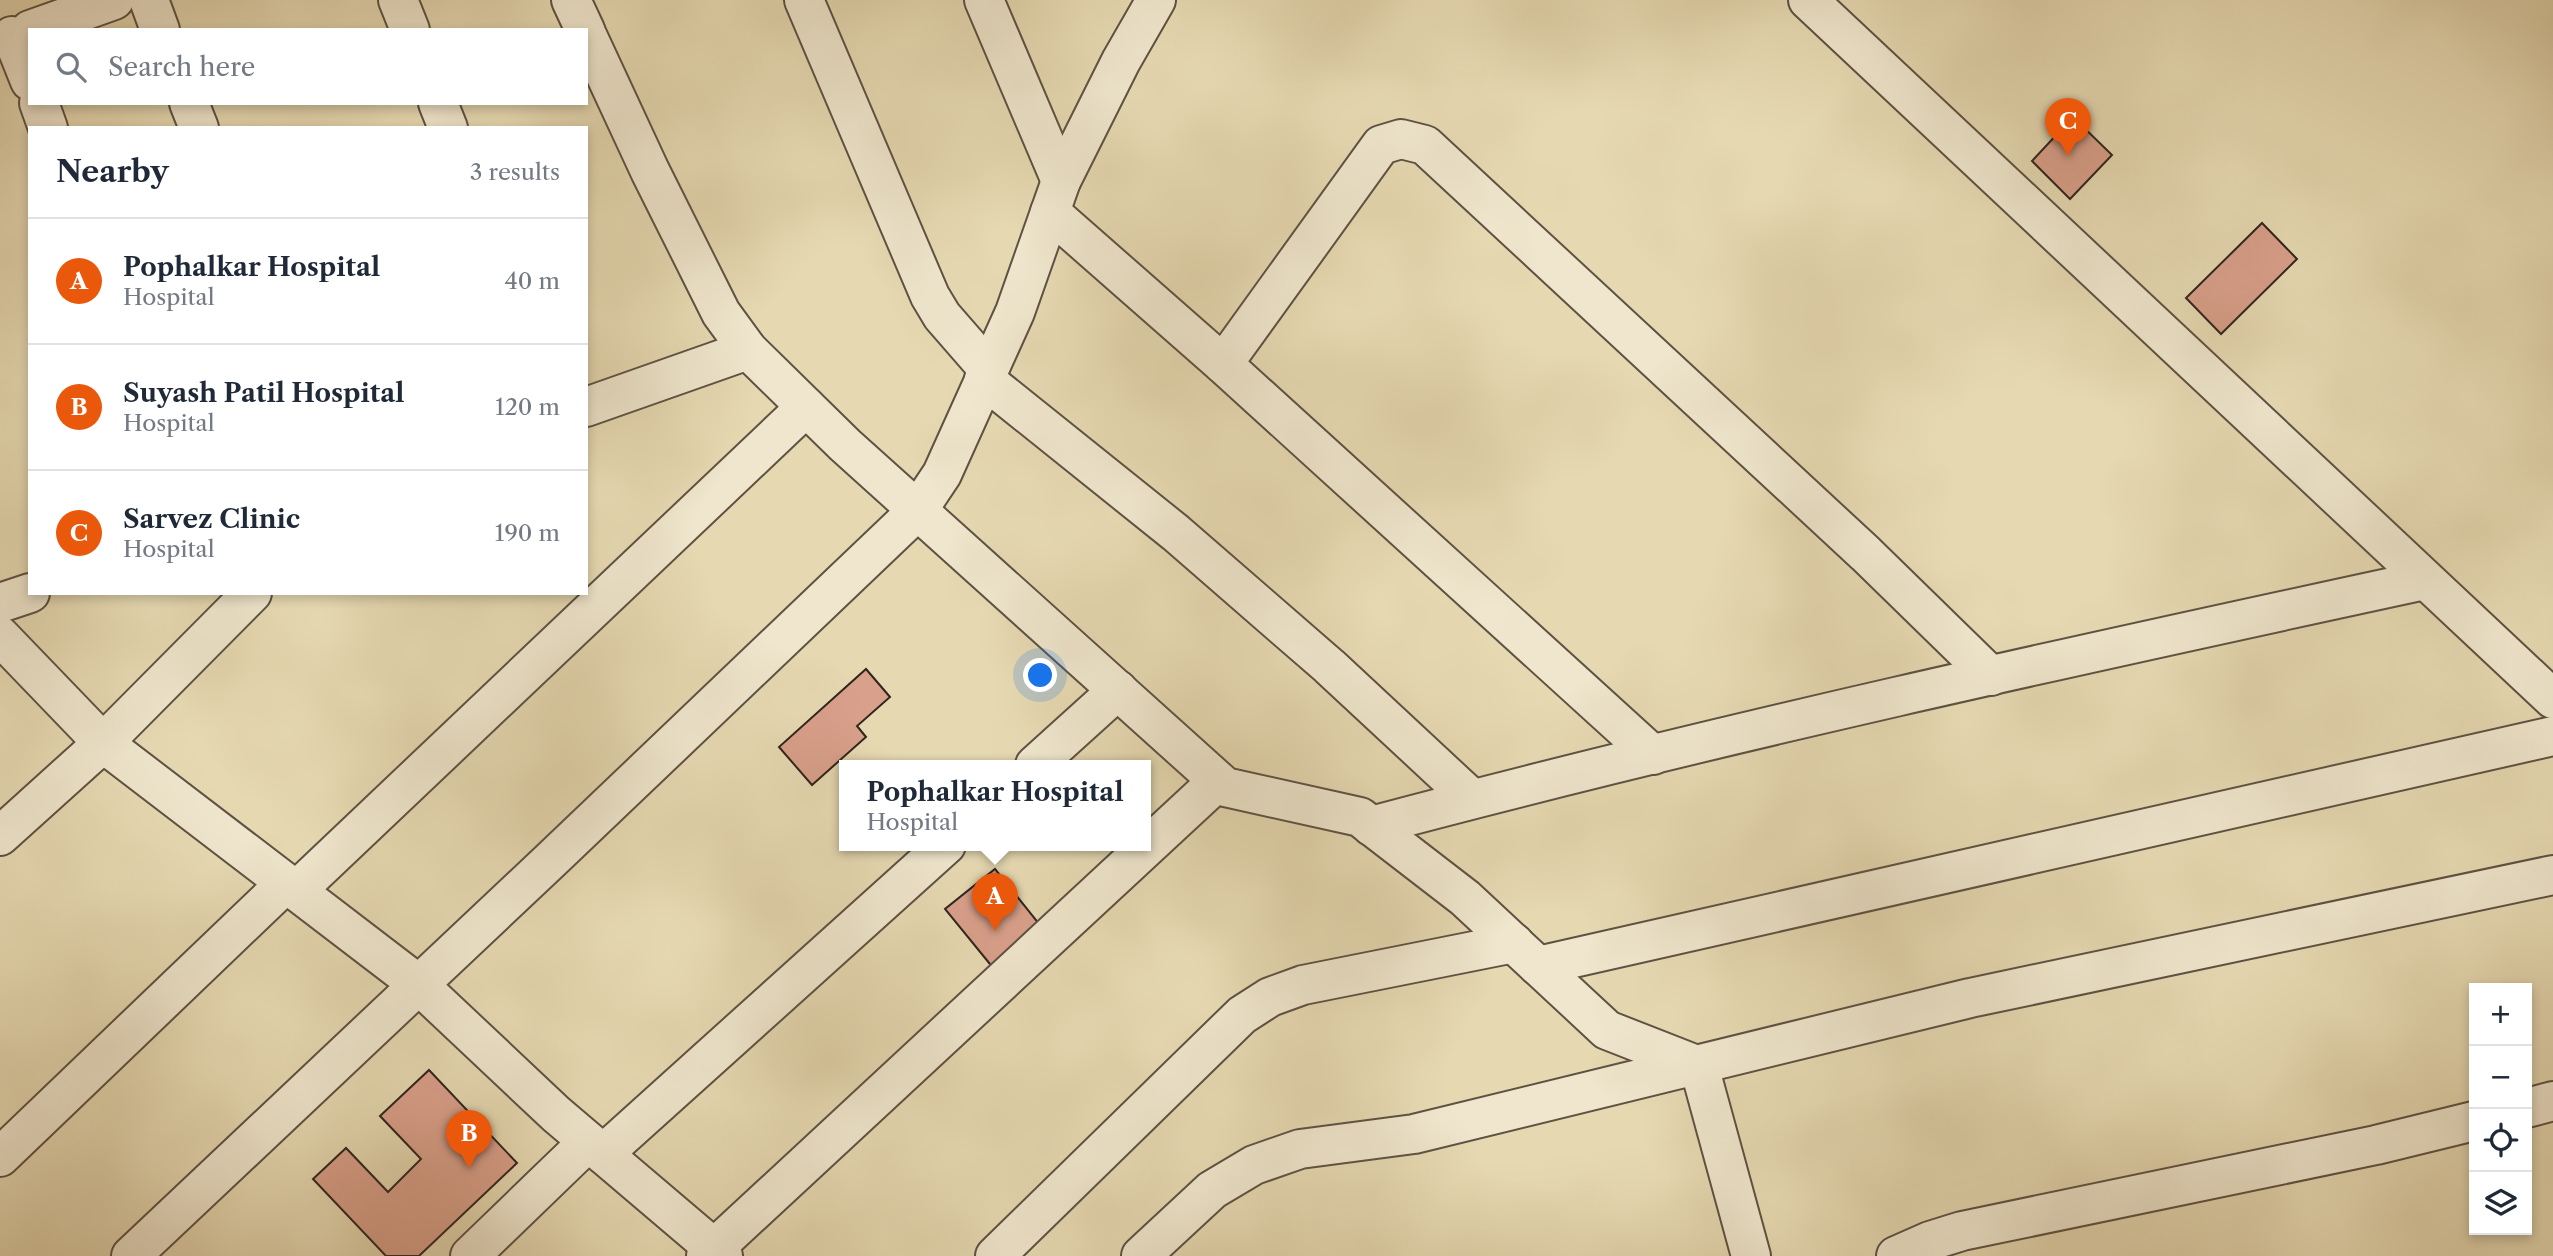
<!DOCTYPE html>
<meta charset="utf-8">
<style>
:root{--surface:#fff;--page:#f2f2f3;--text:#1f2937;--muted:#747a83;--line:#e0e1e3;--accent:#ea580c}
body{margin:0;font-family:"Libre Caslon Text",serif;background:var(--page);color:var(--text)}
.controls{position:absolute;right:21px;bottom:21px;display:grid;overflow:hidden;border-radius:0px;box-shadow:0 4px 10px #0003}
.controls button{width:63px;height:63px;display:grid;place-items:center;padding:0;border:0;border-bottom:2px solid var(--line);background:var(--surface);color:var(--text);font:35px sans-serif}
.you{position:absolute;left:1041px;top:676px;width:24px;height:24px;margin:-18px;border:5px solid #fff;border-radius:50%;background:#1a73e8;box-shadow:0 0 0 10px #1a73e833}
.badge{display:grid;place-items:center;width:46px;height:46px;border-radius:50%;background:var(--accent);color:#fff;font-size:23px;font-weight:700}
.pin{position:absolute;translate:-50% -58px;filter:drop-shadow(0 2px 4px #0008)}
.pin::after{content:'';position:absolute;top:37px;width:24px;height:21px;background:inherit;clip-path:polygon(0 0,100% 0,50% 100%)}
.popup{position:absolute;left:839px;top:760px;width:312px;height:91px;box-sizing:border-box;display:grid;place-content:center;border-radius:0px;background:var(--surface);filter:drop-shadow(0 2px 5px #0005);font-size:23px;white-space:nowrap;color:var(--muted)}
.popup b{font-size:26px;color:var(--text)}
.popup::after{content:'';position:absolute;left:50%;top:100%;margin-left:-14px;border:14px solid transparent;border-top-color:var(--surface)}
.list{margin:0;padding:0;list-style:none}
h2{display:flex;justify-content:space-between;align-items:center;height:91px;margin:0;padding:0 28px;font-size:30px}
h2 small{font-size:23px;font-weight:400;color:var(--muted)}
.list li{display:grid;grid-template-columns:46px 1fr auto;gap:21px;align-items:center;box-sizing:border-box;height:126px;padding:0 28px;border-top:2px solid var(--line)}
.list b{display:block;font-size:26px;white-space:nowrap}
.list p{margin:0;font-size:23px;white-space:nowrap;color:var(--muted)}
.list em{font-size:23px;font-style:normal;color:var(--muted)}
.icon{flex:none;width:38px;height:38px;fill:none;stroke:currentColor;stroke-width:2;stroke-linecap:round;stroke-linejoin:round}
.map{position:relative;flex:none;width:2553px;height:1256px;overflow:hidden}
.search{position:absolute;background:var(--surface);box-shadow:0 4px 10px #0003;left:28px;top:28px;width:560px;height:77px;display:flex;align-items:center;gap:18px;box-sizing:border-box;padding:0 24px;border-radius:0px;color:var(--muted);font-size:26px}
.panel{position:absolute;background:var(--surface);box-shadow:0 4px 10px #0003;left:28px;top:126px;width:560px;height:469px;border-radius:0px}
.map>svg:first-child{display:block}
</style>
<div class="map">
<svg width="2553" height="1256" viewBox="0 0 2553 1256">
<rect width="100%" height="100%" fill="#e6d9b2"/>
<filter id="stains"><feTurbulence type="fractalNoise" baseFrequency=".00286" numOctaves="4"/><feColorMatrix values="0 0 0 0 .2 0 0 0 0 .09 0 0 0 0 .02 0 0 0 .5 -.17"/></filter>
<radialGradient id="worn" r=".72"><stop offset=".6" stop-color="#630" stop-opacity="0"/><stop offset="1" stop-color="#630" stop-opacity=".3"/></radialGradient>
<g fill="#d9a08b" stroke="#30251e" stroke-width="2">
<polygon points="2073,117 2112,155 2070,199 2032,161"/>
<polygon points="2262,223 2297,259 2221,334 2186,298"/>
<polygon points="866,669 890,697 857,726 866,737 812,785 779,747"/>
<polygon points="995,869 1044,930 994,969 945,909"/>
<polygon points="429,1070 517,1163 419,1256 386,1256 313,1179 346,1148 388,1192 421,1159 380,1116"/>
</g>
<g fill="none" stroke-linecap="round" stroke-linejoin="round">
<defs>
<g id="minor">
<polyline points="149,0 160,30"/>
<polyline points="398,0 410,30"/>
<polyline points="571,0 585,30"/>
<polyline points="804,0 930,296 942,316 989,370"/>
<polyline points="984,0 1061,181"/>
<polyline points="1808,0 2553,699"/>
<polyline points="30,30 114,0"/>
<polyline points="586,33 650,171 721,313 748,350 845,445 1225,787 1360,817 1465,898 1607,1030 1699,1066 1751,1256"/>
<polyline points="12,36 30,81"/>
<polyline points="39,103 48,128"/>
<polyline points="189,103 199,128"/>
<polyline points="438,103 448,128"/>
<polyline points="1050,212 1223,364 1653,755"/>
<polyline points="1223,364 1381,145 1401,139 1425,145 1866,554 1991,676"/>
<polyline points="984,379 1176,533 1329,666 1472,799"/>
<polyline points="586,407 748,350"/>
<polyline points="0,603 30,593"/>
<polyline points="0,636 103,743 418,984 556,1114 723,1256"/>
<polyline points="1035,765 1118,690"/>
<path d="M1371,826C1720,733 2073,656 2425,580"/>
<polyline points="0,836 103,743 252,593"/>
<polyline points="296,891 806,407"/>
<polyline points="1538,966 2553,736"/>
<polyline points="2527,1108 2553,1101"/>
<polyline points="603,1154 946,845"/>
<polyline points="0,1157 286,883"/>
<polyline points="131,1256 552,859 918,510 942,474 1015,312 1061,181 1121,61 1156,0"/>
<polyline points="470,1256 588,1142"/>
<polyline points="706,1256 1218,781"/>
<polyline points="995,1256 1242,1015 1270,997 1303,985 1514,943"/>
<polyline points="1141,1256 1212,1190 1254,1165 1300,1149 1414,1134 1970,998 2553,875"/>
<polyline points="1896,1256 1930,1241 1962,1231 2376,1145 2474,1121"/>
</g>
</defs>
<use href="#minor" stroke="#5e5243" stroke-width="42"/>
<use href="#minor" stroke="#efe6cd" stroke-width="38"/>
</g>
<rect width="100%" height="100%" filter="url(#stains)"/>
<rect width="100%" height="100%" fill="url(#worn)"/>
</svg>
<div class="controls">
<button>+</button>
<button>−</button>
<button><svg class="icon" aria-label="locate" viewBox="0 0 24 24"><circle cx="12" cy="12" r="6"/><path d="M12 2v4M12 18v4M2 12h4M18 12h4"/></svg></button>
<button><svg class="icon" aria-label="layers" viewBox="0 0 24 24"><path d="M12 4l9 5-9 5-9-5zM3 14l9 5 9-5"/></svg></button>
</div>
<div class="you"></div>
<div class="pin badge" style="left:995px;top:931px">A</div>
<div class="popup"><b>Pophalkar Hospital</b>Hospital</div>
<div class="pin badge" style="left:469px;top:1168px">B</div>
<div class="pin badge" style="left:2068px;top:156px">C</div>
<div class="search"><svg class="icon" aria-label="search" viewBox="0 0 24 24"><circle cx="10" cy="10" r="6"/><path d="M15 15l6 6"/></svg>Search here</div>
<section class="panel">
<h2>Nearby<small>3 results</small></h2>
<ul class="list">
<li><span class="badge">A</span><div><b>Pophalkar Hospital</b><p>Hospital</p></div><em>40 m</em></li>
<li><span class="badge">B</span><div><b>Suyash Patil Hospital</b><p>Hospital</p></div><em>120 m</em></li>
<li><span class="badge">C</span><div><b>Sarvez Clinic</b><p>Hospital</p></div><em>190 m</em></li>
</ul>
</section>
</div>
